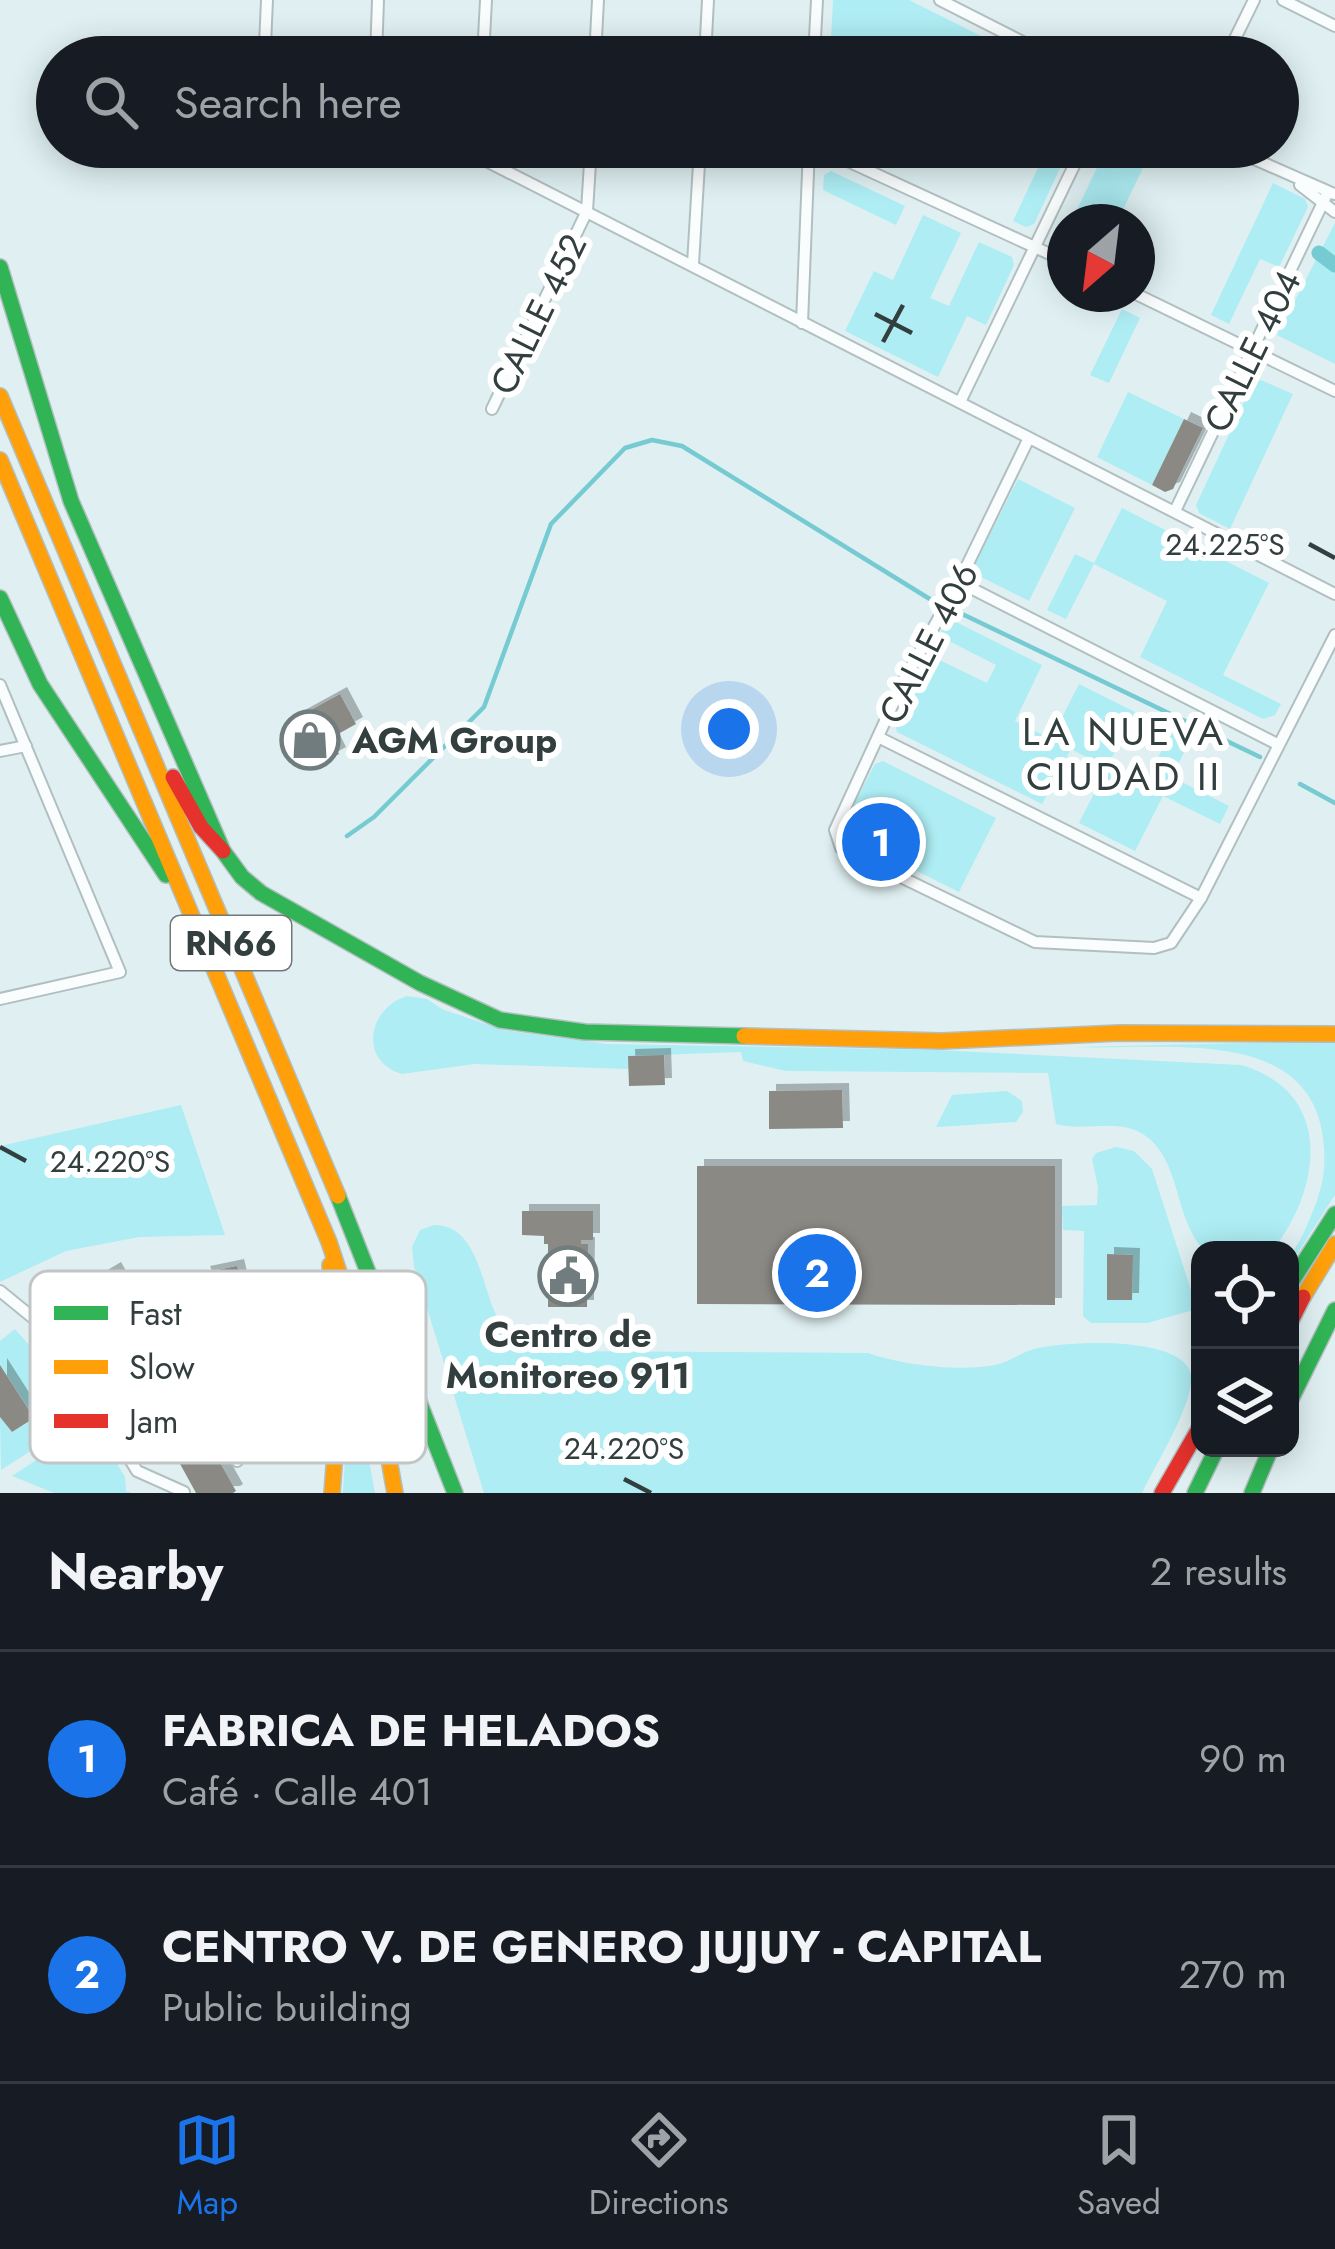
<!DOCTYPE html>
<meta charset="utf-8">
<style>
:root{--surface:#171b24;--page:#20242c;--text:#f1f3f6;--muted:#9ea1a6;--line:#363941;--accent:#1a73e8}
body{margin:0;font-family:Jost,sans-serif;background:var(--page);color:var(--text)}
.controls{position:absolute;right:36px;bottom:36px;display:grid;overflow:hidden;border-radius:24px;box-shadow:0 6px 30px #0003}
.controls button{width:108px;height:108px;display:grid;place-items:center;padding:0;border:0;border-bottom:3px solid var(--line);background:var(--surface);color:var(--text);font:60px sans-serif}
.compass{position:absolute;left:1047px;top:204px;width:108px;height:108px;border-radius:50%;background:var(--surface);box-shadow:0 6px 30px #0003;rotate:208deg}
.you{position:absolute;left:729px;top:729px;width:42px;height:42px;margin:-30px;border:9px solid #fff;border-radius:50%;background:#1a73e8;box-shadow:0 0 0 18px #1a73e833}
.badge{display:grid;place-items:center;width:78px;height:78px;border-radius:50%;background:var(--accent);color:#fff;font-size:39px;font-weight:700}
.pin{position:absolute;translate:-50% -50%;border:6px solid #fff;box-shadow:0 3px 12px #0006}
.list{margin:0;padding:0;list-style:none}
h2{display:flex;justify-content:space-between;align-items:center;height:156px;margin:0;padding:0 48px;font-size:51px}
h2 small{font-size:39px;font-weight:400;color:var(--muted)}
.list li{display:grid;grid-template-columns:78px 1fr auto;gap:36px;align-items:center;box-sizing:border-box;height:216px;padding:0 48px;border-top:3px solid var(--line)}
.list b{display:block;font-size:45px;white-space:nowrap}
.list p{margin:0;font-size:39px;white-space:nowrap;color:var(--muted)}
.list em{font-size:39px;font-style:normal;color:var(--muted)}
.icon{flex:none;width:66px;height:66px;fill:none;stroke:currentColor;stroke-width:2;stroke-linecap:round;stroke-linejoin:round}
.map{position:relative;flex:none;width:1335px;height:1493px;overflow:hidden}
.search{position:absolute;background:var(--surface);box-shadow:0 6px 30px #0003;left:36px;right:36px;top:36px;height:132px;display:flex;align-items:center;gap:30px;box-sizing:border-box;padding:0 42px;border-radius:66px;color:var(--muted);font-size:45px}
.sheet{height:588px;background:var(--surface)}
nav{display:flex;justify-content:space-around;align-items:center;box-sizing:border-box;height:168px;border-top:3px solid var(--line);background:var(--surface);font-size:33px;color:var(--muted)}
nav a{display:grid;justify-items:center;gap:6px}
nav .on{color:var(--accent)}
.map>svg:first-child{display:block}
</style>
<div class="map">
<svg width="1335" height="1493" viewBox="0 0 1335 1493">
<defs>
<filter id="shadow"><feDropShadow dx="7" dy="-7" stdDeviation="0" flood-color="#0004"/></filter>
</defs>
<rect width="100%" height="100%" fill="#e0f0f2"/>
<g fill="#adedf3">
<polygon points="833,0 909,0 1003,47 999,57 830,57"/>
<polygon points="1107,147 1153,147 1117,222 1071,222"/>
<polygon points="1044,155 1062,164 1034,224 1026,227 1013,221"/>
<polygon points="831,171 905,206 896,225 823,190 824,175"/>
<polygon points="1273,183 1305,199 1308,207 1279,267 1260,259 1229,324 1211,315"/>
<polygon points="923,215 961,233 930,298 949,306 979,242 1012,257 1014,265 986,325 967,316 938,377 845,331 874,271 893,280"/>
<polygon points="1335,223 1335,364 1277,335"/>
<polygon points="1122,309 1140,318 1109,383 1090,375"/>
<polygon points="1261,380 1293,394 1230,529 1199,513 1196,505 1253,383"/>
<polygon points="1128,392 1184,419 1152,485 1097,457"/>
<polygon points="1018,479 1075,508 1029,601 979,576 975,564"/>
<polygon points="1122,508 1269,583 1223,675 1281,704 1275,715 1263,719 1140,657 1167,601 1094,564 1066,619 1047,610 1075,554 1094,563"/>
<polygon points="956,622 1042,665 1015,721 1051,739 1079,684 1135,712 1107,767 1143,786 1172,731 1190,740 1172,777 1229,806 1220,824 1163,796 1135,851 1079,823 1107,768 1071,749 1042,804 897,732 895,724 929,655 987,683 996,665 939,636 944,626"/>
<polygon points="883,761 996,818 959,892 903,864 912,846 849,814 875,764"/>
<path d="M407,996L427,999L442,1009L503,1030L608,1044L937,1050L1241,1065C1334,1092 1322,1187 1273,1250H1204C1171,1216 1183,1147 1132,1129C1108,1121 1080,1131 1056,1124L1048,1073L786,1071L743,1061L741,1052L629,1056V1069L474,1064L402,1074C358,1061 368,1008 407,996Z"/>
<path d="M1335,1041V1195L1290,1265C1290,1252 1299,1244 1304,1232C1313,1212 1322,1191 1324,1170C1333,1020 1173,1051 1074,1047Z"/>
<polygon points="1007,1091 1022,1101 1023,1112 1016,1122 936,1127 952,1095"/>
<polygon points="181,1105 225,1235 139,1237 66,1251 0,1282 0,1146"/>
<polygon points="1116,1147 1134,1151 1152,1169 1197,1309 1147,1323 1091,1323 1083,1316 1084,1231 1063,1230 1062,1206 1097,1205 1098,1187 1092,1159 1096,1153"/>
<path d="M434,1225C482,1225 481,1296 503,1328C512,1341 528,1347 543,1351L868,1353C902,1365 960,1372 995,1365C1010,1362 1023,1351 1038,1348C1069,1341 1184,1335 1191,1375C1195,1402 1154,1467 1142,1493H484L414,1266L412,1247L420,1230Z"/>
<polygon points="342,1313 375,1493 343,1493 348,1406"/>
<polygon points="15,1329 84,1408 68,1427 1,1470 0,1417 12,1432 34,1417 0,1365 0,1341"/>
<polygon points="89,1417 125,1477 126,1491 132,1493 54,1493 12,1476 76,1434"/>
</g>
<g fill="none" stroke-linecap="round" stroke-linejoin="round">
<g stroke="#76cad1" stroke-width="4.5">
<polyline points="958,612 1260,757"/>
<polyline points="1300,784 1335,803"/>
<polyline points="347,836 374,817 484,707 551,524 625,448 652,440 682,446 933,601"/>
</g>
<polyline stroke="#76cad1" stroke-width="15" points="1319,253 1335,265"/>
</g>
<g fill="#8b8984" filter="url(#shadow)">
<polygon points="1184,419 1203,428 1173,489 1165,492 1152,485"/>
<polygon points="340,694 356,724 331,738 339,754 312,769 287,723"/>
<polygon points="849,814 912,846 903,864 849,838"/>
<polygon points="664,1055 665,1085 629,1086 628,1056"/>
<polygon points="842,1090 843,1128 769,1129 769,1091"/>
<polygon points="697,1166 1055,1166 1055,1305 697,1304"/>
<polygon points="522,1211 593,1211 593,1240 581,1240 581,1244 588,1244 587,1307 548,1307 548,1244 544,1244 544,1236 522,1235"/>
<polygon points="1107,1254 1133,1255 1132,1300 1107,1300"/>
<polygon points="237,1266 251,1323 224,1328 203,1273"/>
<polygon points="114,1269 122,1283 83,1306 75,1292"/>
<polygon points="0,1365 34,1418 12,1432 0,1417"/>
<polygon points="209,1443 236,1491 233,1493 196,1493 179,1462"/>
</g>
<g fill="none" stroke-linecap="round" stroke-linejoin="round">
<defs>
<g id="street">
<polyline points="267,0 265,45 268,54 275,57"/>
<polyline points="940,0 1052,57"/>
<polyline points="1283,0 1335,26"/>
<polyline points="376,57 378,0"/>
<polyline points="483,57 486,0"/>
<polyline points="595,57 598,0"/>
<polyline points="705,57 708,0"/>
<polyline points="814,57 817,0"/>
<polyline points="1226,57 1254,0"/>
<polyline points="459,147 1335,594"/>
<polyline points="817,147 1065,261"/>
<polyline points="1227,147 1334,194"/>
<polyline points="1300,185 1335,212"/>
<polyline points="693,264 700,147"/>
<polyline points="1136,294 1335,391"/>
<polyline points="802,323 809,147"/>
<polyline points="960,402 1083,147"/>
<polyline points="492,409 587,211 591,147"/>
<polyline points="1029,438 959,582 904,680 835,830 841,848 1035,942 1154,948 1171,943 1201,898 1335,635"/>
<polyline points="1175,511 1328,192"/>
<polyline points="959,582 1277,744"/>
<polyline points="0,685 120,972 0,999"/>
<polyline points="880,738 1201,898"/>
<polyline points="0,751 26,746"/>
<polyline points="0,1291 54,1335 137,1471 184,1492"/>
<polyline points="54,1335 133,1293 149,1299 191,1369 237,1461"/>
</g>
<g id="fast">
<polyline points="0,267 71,501 223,851 242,877 261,893 420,983 500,1020 585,1032 744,1036"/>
<polyline points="0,598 40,684 166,875"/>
<polyline points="338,1196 455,1493"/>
<polyline points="1290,1284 1335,1214"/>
<polyline points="1290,1401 1335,1310"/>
<polyline points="1195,1493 1217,1448"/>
<polyline points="1252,1493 1271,1448"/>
</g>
<g id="slow">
<polyline points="0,396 338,1196"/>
<polyline points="0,460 329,1242 375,1381 395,1493"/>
<polyline points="744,1036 942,1041 1119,1033 1335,1034"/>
<polyline points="330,1265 339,1401 332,1493"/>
<polyline points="1303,1297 1335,1244"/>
</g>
<g id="jam">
<polyline points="173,777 201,827 223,851"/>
<polyline points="1290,1323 1303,1297"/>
<polyline points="1162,1493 1200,1427"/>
</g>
</defs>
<use href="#street" stroke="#b2bfc0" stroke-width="14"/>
<use href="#fast" stroke="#b2bfc0" stroke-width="18"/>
<use href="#slow" stroke="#b2bfc0" stroke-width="18"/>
<use href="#jam" stroke="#b2bfc0" stroke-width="18"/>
<use href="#street" stroke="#fafdfd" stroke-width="10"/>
<use href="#fast" stroke="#30b455" stroke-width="15"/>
<use href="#slow" stroke="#ff9f0a" stroke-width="15"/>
<use href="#jam" stroke="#e5322d" stroke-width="15"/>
</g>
<path fill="none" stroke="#333e3f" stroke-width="4.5" d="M875,314L912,333M883,342L903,305M1309,544L1335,558M0,1147L26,1161M624,1479L651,1493"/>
<defs>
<symbol id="shop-ring" viewBox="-11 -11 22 22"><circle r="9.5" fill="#fff" stroke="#707c7e" stroke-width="1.5"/><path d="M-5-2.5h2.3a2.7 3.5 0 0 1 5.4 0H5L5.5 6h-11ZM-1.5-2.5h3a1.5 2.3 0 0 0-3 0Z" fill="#707c7e"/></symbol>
<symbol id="civic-ring" viewBox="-11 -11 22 22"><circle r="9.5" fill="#fff" stroke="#707c7e" stroke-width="1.5"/><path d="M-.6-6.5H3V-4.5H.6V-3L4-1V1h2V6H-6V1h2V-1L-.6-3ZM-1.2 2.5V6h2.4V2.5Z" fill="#707c7e"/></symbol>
</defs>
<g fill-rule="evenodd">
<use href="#shop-ring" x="277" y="707" width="66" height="66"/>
<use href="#civic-ring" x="535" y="1243" width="66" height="66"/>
</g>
<g text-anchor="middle" stroke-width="12" stroke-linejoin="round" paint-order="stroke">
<rect fill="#fff" stroke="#707879" stroke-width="3" x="171" y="916" width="120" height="54" rx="9"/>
<g font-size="33" font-weight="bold" fill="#333e3f">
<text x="231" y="955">RN66</text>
</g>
<g font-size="36" fill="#333e3f" stroke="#fff">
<text transform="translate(538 314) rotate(-64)" y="13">CALLE 452</text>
<text transform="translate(1252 351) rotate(-64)" y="13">CALLE 404</text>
<text transform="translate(928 643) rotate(-63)" y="13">CALLE 406</text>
</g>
<g font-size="36" font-weight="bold" fill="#333e3f" stroke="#fff" text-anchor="start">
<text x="352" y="753">AGM Group</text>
<text x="568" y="1347" text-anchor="middle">Centro de<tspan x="568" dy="41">Monitoreo 911</tspan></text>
</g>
<g font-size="39" letter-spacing="3" fill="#333e3f" stroke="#fff">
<text x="1124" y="745">LA NUEVA<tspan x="1124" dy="45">CIUDAD II</tspan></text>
</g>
</g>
<rect x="30" y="1271" width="396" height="192" rx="18" fill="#fff" stroke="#c2c5c5" stroke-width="3"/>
<rect x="54" y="1306" width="54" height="14" fill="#30b455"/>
<rect x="54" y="1360" width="54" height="14" fill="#ff9f0a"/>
<rect x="54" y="1414" width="54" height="14" fill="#e5322d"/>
<g font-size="33" fill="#333e3f">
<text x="129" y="1325">Fast</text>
<text x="129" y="1379">Slow</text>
<text x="129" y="1433">Jam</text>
</g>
<g font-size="30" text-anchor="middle" fill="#333e3f" stroke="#fff" stroke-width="12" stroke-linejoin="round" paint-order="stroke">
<text x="1225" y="555">24.225°S</text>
<text x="110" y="1172">24.220°S</text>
<text x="624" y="1459">24.220°S</text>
</g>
</svg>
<div class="controls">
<button><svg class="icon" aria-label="locate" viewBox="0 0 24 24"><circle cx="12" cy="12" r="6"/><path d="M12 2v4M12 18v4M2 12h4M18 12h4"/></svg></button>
<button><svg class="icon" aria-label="layers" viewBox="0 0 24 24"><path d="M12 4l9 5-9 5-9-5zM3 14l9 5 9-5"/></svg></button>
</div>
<svg class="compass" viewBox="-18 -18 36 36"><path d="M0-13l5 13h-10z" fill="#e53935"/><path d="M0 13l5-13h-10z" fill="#9ea1a6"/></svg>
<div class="you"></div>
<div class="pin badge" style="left:881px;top:842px">1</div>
<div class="pin badge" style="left:817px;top:1273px">2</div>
<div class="search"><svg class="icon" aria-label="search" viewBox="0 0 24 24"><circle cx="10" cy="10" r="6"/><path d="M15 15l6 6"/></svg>Search here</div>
</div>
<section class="sheet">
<h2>Nearby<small>2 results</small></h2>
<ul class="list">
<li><span class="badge">1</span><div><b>FABRICA DE HELADOS</b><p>Café · Calle 401</p></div><em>90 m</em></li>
<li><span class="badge">2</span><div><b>CENTRO V. DE GENERO JUJUY - CAPITAL</b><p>Public building</p></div><em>270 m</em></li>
</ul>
</section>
<nav>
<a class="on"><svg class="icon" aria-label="map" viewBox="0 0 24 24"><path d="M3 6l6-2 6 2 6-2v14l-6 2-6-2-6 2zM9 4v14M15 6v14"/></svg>Map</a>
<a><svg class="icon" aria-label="directions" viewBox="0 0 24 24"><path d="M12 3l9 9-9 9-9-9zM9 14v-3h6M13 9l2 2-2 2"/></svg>Directions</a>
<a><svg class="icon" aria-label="saved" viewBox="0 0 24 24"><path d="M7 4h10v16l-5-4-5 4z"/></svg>Saved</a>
</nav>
